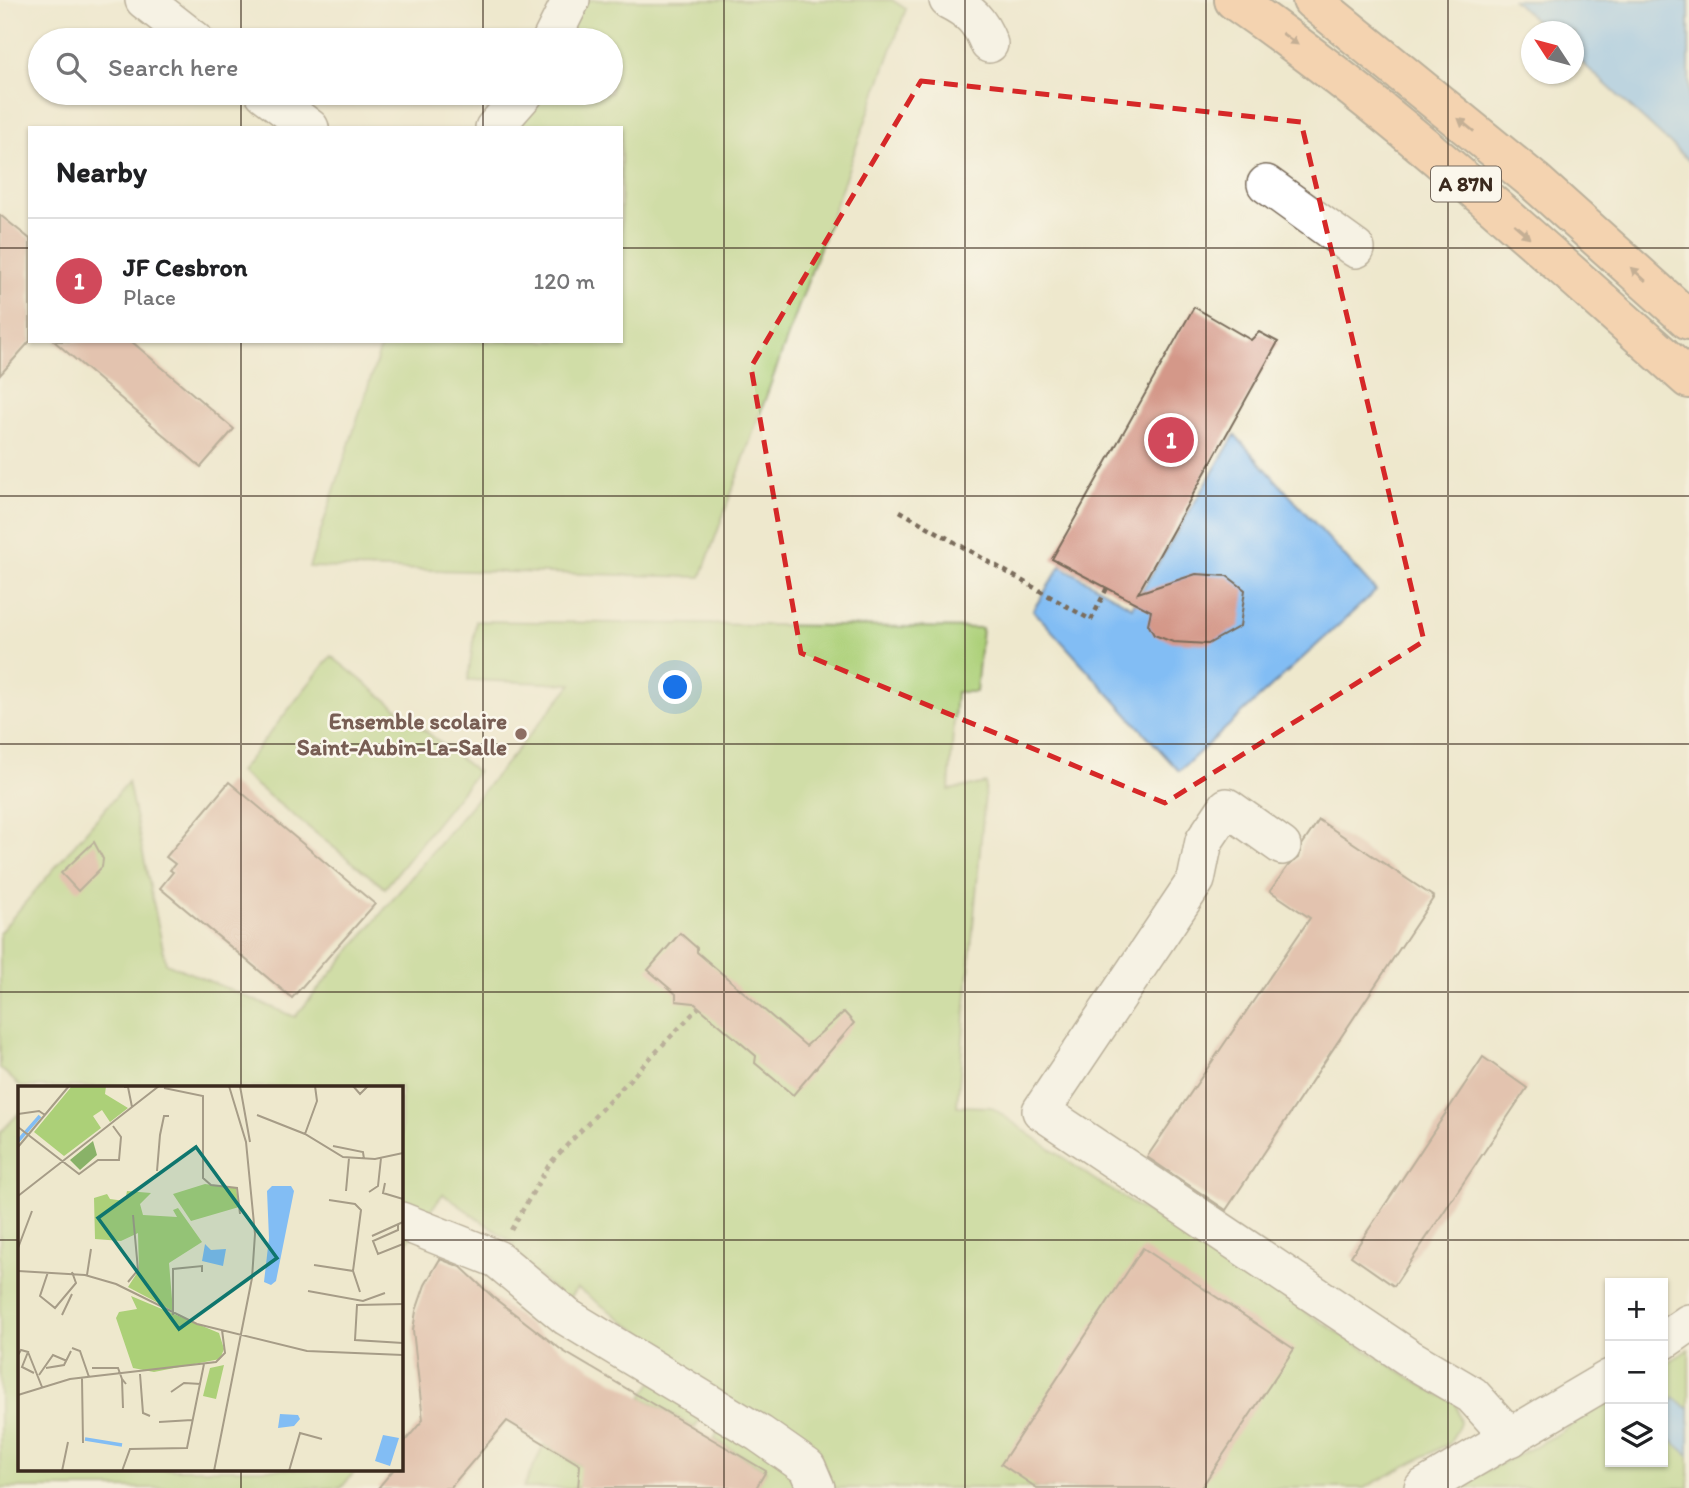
<!DOCTYPE html>
<meta charset="utf-8">
<style>
:root{--surface:#fff;--page:#f2f2f2;--text:#202124;--muted:#757577;--line:#e0e0e0;--accent:#d1495b}
body{margin:0;font-family:Itim,sans-serif;background:var(--page);color:var(--text)}
.controls{position:absolute;right:21px;bottom:21px;display:grid;overflow:hidden;border-radius:0px;box-shadow:0 2px 5px #0004}
.controls button{width:63px;height:63px;display:grid;place-items:center;padding:0;border:0;border-bottom:2px solid var(--line);background:var(--surface);color:var(--text);font:35px sans-serif}
.compass{position:absolute;left:1521px;top:21px;width:63px;height:63px;border-radius:50%;background:var(--surface);box-shadow:0 2px 5px #0004;rotate:306deg}
.you{position:absolute;left:676px;top:688px;width:24px;height:24px;margin:-18px;border:5px solid #fff;border-radius:50%;background:#1a73e8;box-shadow:0 0 0 10px #1a73e833}
.badge{display:grid;place-items:center;width:46px;height:46px;border-radius:50%;background:var(--accent);color:#fff;font-size:23px;font-weight:700}
.pin{position:absolute;translate:-50% -50%;border:4px solid #fff;box-shadow:0 2px 7px #0006}
.list{margin:0;padding:0;list-style:none}
h2{display:flex;justify-content:space-between;align-items:center;height:91px;margin:0;padding:0 28px;font-size:30px}
h2 small{font-size:23px;font-weight:400;color:var(--muted)}
.list li{display:grid;grid-template-columns:46px 1fr auto;gap:21px;align-items:center;box-sizing:border-box;height:126px;padding:0 28px;border-top:2px solid var(--line)}
.list b{display:block;font-size:26px;white-space:nowrap}
.list p{margin:0;font-size:23px;white-space:nowrap;color:var(--muted)}
.list em{font-size:23px;font-style:normal;color:var(--muted)}
.icon{flex:none;width:38px;height:38px;fill:none;stroke:currentColor;stroke-width:2;stroke-linecap:round;stroke-linejoin:round}
.map{position:relative;flex:none;width:1689px;height:1488px;overflow:hidden}
.search{position:absolute;background:var(--surface);box-shadow:0 2px 5px #0004;left:28px;top:28px;width:595px;height:77px;display:flex;align-items:center;gap:18px;box-sizing:border-box;padding:0 24px;border-radius:38px;color:var(--muted);font-size:26px}
.panel{position:absolute;background:var(--surface);box-shadow:0 2px 5px #0004;left:28px;top:126px;width:595px;height:217px;border-radius:0px}
.map>svg:first-child{display:block}
</style>
<div class="map">
<svg width="1689" height="1488" viewBox="0 0 1689 1488">
<rect width="100%" height="100%" fill="#fbf7ec"/>
<filter id="ink" filterUnits="userSpaceOnUse"><feTurbulence type="fractalNoise" baseFrequency=".0143" numOctaves="2"/><feDisplacementMap in="SourceGraphic" scale="14" xChannelSelector="R" yChannelSelector="G"/><feConvolveMatrix kernelMatrix="1 2 1 2 8 2 1 2 1" color-interpolation-filters="sRGB"/></filter>
<filter id="wash" filterUnits="userSpaceOnUse"><feTurbulence type="fractalNoise" baseFrequency=".00686" numOctaves="4" result="noise"/><feDisplacementMap in="SourceGraphic" scale="28" xChannelSelector="R" yChannelSelector="G"/><feGaussianBlur stdDeviation="1.57" result="paint"/><feColorMatrix in="noise" values="0 0 0 0 0 0 0 0 0 0 0 0 0 0 0 0 0 1.4 0 .05"/><feComposite in="paint" operator="in"/></filter>
<g filter="url(#wash)">
<rect width="100%" height="100%" fill="#eee8cd"/>
<g fill="#acd078" stroke="#747d4b" stroke-width="2">
<polygon points="584,0 892,0 906,9 701,577 309,567 383,341 621,341 621,128 518,128 536,93 611,93 611,40 563,40"/>
<polygon points="476,621 982,628 976,692 956,692 949,790 986,783 957,1106 991,1107 1092,1178 1438,1395 1456,1400 1460,1423 1450,1443 1364,1488 828,1488 665,1365 671,1354 577,1288 567,1301 511,1253 514,1244 443,1194 402,1249 401,1296 401,1087 21,1087 0,1068 0,932 128,782 166,963 295,1017 572,684 468,680"/>
<polygon points="331,656 477,772 385,888 239,772"/>
<polygon points="19,1113 19,1469 357,1469 341,1488 0,1488 0,1133"/>
<polygon points="1689,1349 1689,1488 1453,1488 1553,1437 1610,1400 1610,1462 1663,1462 1663,1366"/>
<polygon points="652,1382 703,1413 695,1428 642,1397"/>
<polygon points="721,1426 785,1462 804,1488 756,1488 766,1470 714,1439"/>
<polygon points="544,1445 586,1469 578,1488 523,1488"/>
</g>
<g fill="#82bdf4" stroke="#5e7489" stroke-width="2">
<polygon points="1513,0 1689,0 1689,161 1574,55 1574,32 1547,31"/>
<polygon points="1235,435 1376,591 1179,771 1033,610 1061,566 1132,607"/>
<polygon points="1674,1398 1689,1409 1689,1455 1663,1433 1663,1417"/>
</g>
<g id="blocks">
<g fill="#d49889">
<polygon points="0,215 30,239 30,341 0,375"/>
<polygon points="1194,307 1251,340 1259,332 1278,342 1138,593 1196,574 1227,576 1235,582 1245,590 1240,626 1208,644 1173,642 1154,635 1148,624 1151,611 1052,559"/>
<polygon points="54,341 131,341 234,429 201,467"/>
<polygon points="229,782 375,904 292,998 160,888 173,872 170,870 175,864 166,857"/>
<polygon points="1319,820 1434,897 1226,1210 1147,1157 1310,918 1270,891 1288,866 1299,858 1302,845"/>
<polygon points="94,842 103,859 102,867 78,891 61,873"/>
<polygon points="680,933 697,948 697,952 806,1046 844,1012 854,1023 793,1095 755,1063 756,1056 694,1003 676,1001 676,994 648,970"/>
<polygon points="1483,1057 1527,1088 1394,1286 1351,1256"/>
<polygon points="1143,1248 1294,1349 1201,1488 1037,1488 1001,1464"/>
<polygon points="440,1259 461,1267 494,1298 563,1351 766,1471 756,1488 578,1488 580,1465 507,1421 450,1488 378,1488 394,1469 401,1469 401,1446 423,1420 413,1330 416,1311 425,1285"/>
</g>
</g>
</g>
<g filter="url(#ink)">
<use href="#blocks" fill-opacity="0" stroke="#7a6c5b" stroke-width="2"/>
<g fill="none" stroke-linecap="round" stroke-linejoin="round">
<defs>
<g id="minor">
<polyline points="144,0 195,40"/>
<path d="M948,0C970,11 980,21 989,44"/>
<polyline points="551,40 571,0"/>
<polyline points="264,93 310,128"/>
<polyline points="494,128 525,93"/>
<polyline points="1266,184 1356,249"/>
<polyline points="1282,846 1227,807 1204,841 1196,880 1041,1111 1411,1359 1472,1395 1511,1438"/>
<polyline points="401,1221 497,1259 567,1317 760,1434 807,1467 816,1488"/>
<polyline points="1663,1341 1689,1323"/>
<polyline points="1423,1488 1610,1378"/>
</g>
<g id="highway">
<path d="M1234,0C1396,112 1542,249 1689,379"/>
<polyline points="1312,0 1534,181 1689,320"/>
</g>
</defs>
<use href="#minor" stroke="#7a6c5b" stroke-width="40"/>
<use href="#highway" stroke="#7a6c5b" stroke-width="42"/>
<g stroke="#7a6c5b" stroke-width="4.5" stroke-dasharray="5 5" stroke-linecap="butt">
<polyline points="900,511 1091,620 1107,588"/>
<polyline points="511,1230 550,1163 699,1007"/>
</g>
<use href="#minor" stroke="#fff" stroke-width="37"/>
<use href="#highway" stroke="#fbbb8d" stroke-width="38"/>
</g>
<defs><path id="oneway-solid" d="M-6-.8H1V-3.2L6.5 0L1 3.2V.8H-6Z" transform="scale(1.75)"/></defs>
<g fill="#916b50">
<use href="#oneway-solid" transform="translate(1290 39) rotate(35)"/>
<use href="#oneway-solid" transform="translate(1466 125) rotate(-141)"/>
<use href="#oneway-solid" transform="translate(1522 231) rotate(41)"/>
<use href="#oneway-solid" transform="translate(1638 274) rotate(-138)"/>
</g>
</g>
<path d="M0 0H1689V1488H0ZM921,81L1301,122L1424,641L1165,803L801,653L751,367Z" fill="#eee8cd" fill-opacity=".55" fill-rule="evenodd"/>
<path fill="none" stroke="#d62828" stroke-width="5" stroke-dasharray="14 9" stroke-linejoin="round" d="M921,81L1301,122L1424,641L1165,803L801,653L751,367Z"/>
<path fill="none" stroke="#3b2a1e" stroke-width="2" stroke-opacity="0.55" d="M241,0V40M483,0V40M724,0V1488M965,0V1488M1206,0V1488M1448,0V1488M241,93V128M483,93V128M0,248H30M621,248H1689M241,341V1087M483,341V1488M0,496H1689M0,744H1689M0,992H1689M0,1240H19M401,1240H1689M241,1469V1488"/>
<circle fill="#8d6e63" stroke="#fbf7ec" stroke-width="2.5" cx="521" cy="734" r="7"/>
<g text-anchor="middle" stroke-width="5" stroke-linejoin="round" paint-order="stroke">
<rect fill="#fbf7ec" stroke="#75685c" stroke-width="2" x="1431" y="166.5" width="70" height="35" rx="5"/>
<g font-size="21" font-weight="bold" fill="#3b2a1e">
<text x="1466" y="191">A 87N</text>
</g>
<g font-size="23" font-weight="bold" fill="#785e54" stroke="#fbf7ec" text-anchor="end">
<text x="507" y="729">Ensemble scolaire<tspan x="507" dy="26">Saint-Aubin-La-Salle</tspan></text>
</g>
</g>
<g transform="translate(18 1086)">
<rect width="385" height="385" fill="#eee8cd"/>
<path d="M54,0H88L87,8L110,22L92,36L84,24L75,30L83,42L46,70L16,46ZM187,98L218,102L221,121L173,135L155,108ZM109,105L133,107L122,118L125,129L159,131L155,124L160,122L184,156L151,177L155,225L110,201L121,184L120,147L103,155L77,153L76,112L89,108L92,113L107,115ZM113,210L201,247L206,263L202,273L136,286L115,282L98,232L101,226L119,223ZM206,279L198,313L185,310L192,282Z" fill="#acd078"/>
<path d="M75,55L79,69L62,84L52,74Z" fill="#89b268"/>
<path d="M254,100H273L276,105L258,195L253,199L246,196L251,152L249,105ZM187,158L193,164L208,163L205,180L184,175ZM262,328L280,329L282,333L276,340L260,342ZM365,349L381,352L372,380L357,375Z" fill="#82bdf4"/>
<path fill="none" stroke="#82bdf4" stroke-width="3.5" d="M0,55L22,30M67,353L104,359"/>
<path fill="none" stroke="#a69c87" stroke-width="2" d="M222,0L232,56M335,0L342,8L350,0M106,1H110L114,21M146,2L185,10V92L193,99L219,102L222,128M0,28L21,25L27,29M239,29L287,48L325,71L357,73L385,67M0,41L61,88L80,74H101L103,51L95,40M287,48L299,15L297,0M315,60L345,66L346,73M0,61L51,0M139,85L142,49L146,30H151M367,97L365,107L385,113M328,105L331,72M351,106L360,100L363,72M0,110L141,0M311,114L337,118L343,124L335,185M380,138V144L355,155L360,168L385,158M354,150L385,136M0,162L14,125M296,179L335,185L342,206M0,185L67,189L98,198L179,238L289,265L385,269M30,186L22,210L37,222L58,197L54,186M69,189L73,163M110,196L120,184L115,129M290,205L345,215L367,207M385,218L339,219L337,254L385,257M44,229L54,208M155,229V183L184,180V186M54,262L62,265L71,291M10,266L24,301M0,269L3,264L10,266L4,281L16,287M28,282L46,279L53,265M74,282H100L104,293M122,288L125,327L132,330M21,289L35,269L49,275M64,292L65,357M153,306L166,297L183,298M0,309L52,293L198,276L207,267L204,244M105,322L104,293L108,298M141,336L174,334M44,385L50,356M104,385L112,363L169,362L186,278M196,385L234,192L237,148L228,56L211,0M271,385L282,347L304,353"/>
<path fill="#0f766e" fill-opacity="0.15" stroke="#0f766e" stroke-width="3.5" d="M178,61L259,172L161,243L80,132Z"/>
<rect width="385" height="385" fill="none" stroke="#3b2a1e" stroke-width="3.5"/>
</g>
</svg>
<div class="controls">
<button>+</button>
<button>−</button>
<button><svg class="icon" aria-label="layers" viewBox="0 0 24 24"><path d="M12 4l9 5-9 5-9-5zM3 14l9 5 9-5"/></svg></button>
</div>
<svg class="compass" viewBox="-18 -18 36 36"><path d="M0-13l5 13h-10z" fill="#e53935"/><path d="M0 13l5-13h-10z" fill="#757577"/></svg>
<div class="you"></div>
<div class="pin badge" style="left:1171px;top:440px">1</div>
<div class="search"><svg class="icon" aria-label="search" viewBox="0 0 24 24"><circle cx="10" cy="10" r="6"/><path d="M15 15l6 6"/></svg>Search here</div>
<section class="panel">
<h2>Nearby<small></small></h2>
<ul class="list">
<li><span class="badge">1</span><div><b>JF Cesbron</b><p>Place</p></div><em>120 m</em></li>
</ul>
</section>
</div>
